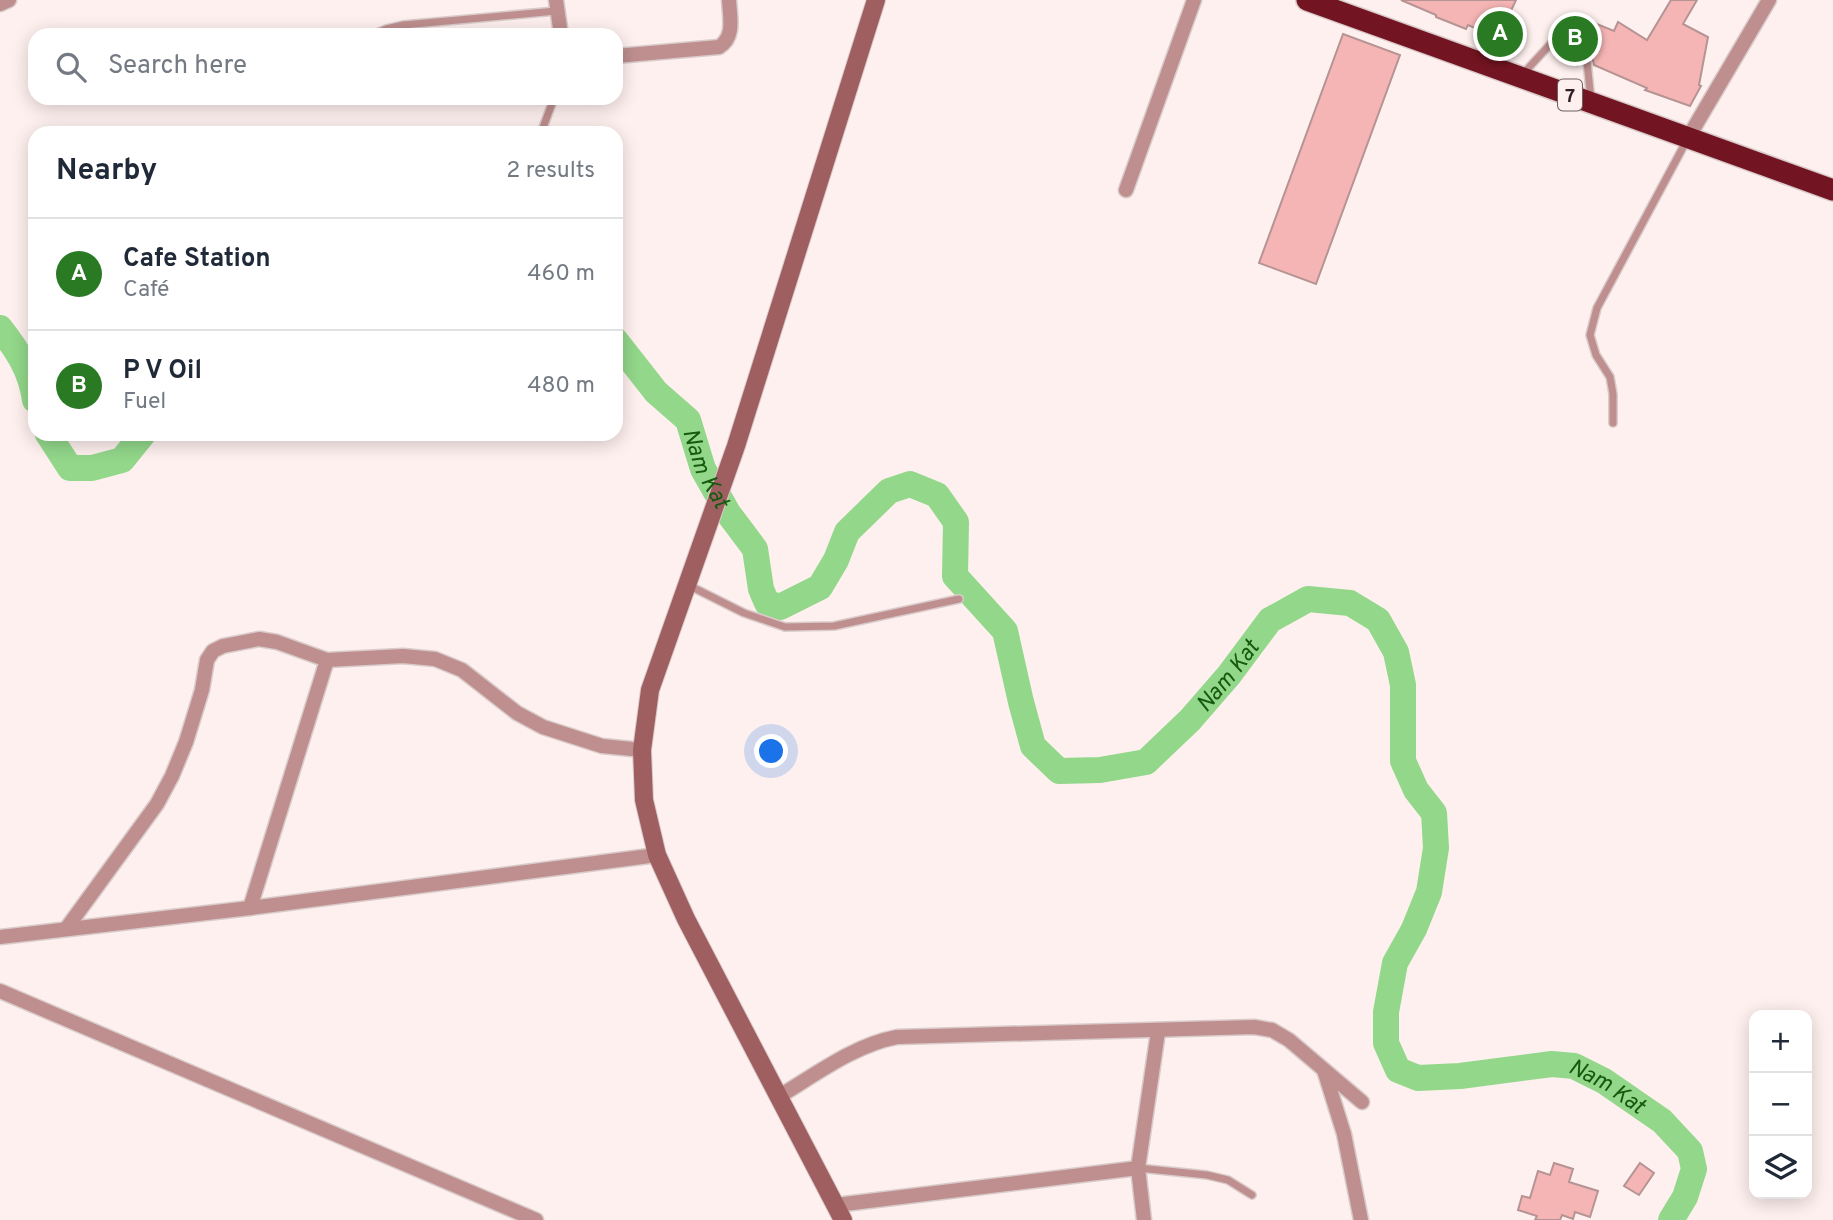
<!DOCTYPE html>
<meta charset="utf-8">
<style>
:root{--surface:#fff;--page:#f6f6f7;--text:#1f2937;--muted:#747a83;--line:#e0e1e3;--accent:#2a7a23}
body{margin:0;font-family:Overpass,sans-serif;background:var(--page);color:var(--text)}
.controls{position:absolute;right:21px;bottom:21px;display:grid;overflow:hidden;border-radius:14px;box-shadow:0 4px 18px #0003}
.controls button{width:63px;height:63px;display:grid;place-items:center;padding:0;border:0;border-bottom:2px solid var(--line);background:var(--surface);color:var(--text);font:35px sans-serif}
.you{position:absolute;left:772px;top:752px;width:24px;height:24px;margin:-18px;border:5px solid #fff;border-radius:50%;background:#1a73e8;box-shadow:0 0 0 10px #1a73e833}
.badge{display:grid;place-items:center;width:46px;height:46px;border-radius:50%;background:var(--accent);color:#fff;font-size:23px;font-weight:700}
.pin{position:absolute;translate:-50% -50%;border:4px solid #fff;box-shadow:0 2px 7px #0006}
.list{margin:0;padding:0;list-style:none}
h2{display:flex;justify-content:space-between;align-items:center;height:91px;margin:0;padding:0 28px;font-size:30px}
h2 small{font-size:23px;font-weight:400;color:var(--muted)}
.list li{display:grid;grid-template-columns:46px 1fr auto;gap:21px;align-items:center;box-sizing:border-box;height:112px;padding:0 28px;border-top:2px solid var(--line)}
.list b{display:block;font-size:26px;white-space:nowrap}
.list p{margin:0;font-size:23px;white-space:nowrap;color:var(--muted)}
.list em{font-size:23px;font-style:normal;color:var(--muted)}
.icon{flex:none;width:38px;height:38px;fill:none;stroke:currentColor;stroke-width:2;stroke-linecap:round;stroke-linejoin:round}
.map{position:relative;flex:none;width:1833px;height:1220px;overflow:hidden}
.search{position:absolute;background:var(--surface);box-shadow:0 4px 18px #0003;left:28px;top:28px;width:595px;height:77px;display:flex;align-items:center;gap:18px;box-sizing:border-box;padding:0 24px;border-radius:21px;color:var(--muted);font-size:26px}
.panel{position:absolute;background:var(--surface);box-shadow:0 4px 18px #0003;left:28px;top:126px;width:595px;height:315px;border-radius:21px}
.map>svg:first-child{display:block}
</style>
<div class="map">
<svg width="1833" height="1220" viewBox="0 0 1833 1220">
<rect width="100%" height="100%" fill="#fef0ef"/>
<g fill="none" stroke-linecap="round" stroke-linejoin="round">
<g stroke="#92d78a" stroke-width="26">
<path d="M0,328C18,351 31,371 35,400"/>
<path id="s1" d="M616,341L656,392L688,420L703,469L728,513L755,549L761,589L767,603L780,607L820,587L836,560L847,532L889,491L910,484L937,495L956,522L955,576L1005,631L1021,702L1033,746L1059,771L1100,770L1146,762L1190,720L1229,675L1270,620L1308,599L1350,603L1378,620L1396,652L1403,685V761L1416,790L1434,813L1436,848L1429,892L1414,929L1395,963L1386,1012V1043L1398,1070L1418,1078L1460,1076L1552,1064L1574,1066L1604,1081L1662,1121L1690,1151L1694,1169L1685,1197L1671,1220"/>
<polyline points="48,434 70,468 92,468 122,460 143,434"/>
</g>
</g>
<g fill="#f6b5b5" stroke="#b59493" stroke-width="2">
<polygon points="1401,0 1516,0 1498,38 1468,25 1466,29 1436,17 1436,15"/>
<polygon points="1671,0 1697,0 1683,24 1708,37 1699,85 1701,86 1690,106 1645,90 1647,88 1594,65 1590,47 1564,36 1572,14 1614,31 1618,22 1647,40"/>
<polygon points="1343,34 1400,55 1316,284 1259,263"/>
<polygon points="1559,47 1580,55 1581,60 1577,65 1556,56"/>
<polygon points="1554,1163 1573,1169 1569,1182 1598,1191 1590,1217 1575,1212 1573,1219 1562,1215 1560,1220 1535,1220 1537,1216 1518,1210 1522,1196 1530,1198 1538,1171 1550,1175"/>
<polygon points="1640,1163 1654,1173 1639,1195 1624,1186"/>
</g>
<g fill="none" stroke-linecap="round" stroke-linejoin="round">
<defs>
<g id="lane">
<polyline points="372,35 386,29 403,25 556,11"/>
<polyline points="1523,74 1555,39 1586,51 1591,101"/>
<polyline points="541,133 554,98"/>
<polyline points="1613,423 1613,394 1610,377 1596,355 1590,335 1597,308 1688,138"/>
<polyline points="686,584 744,613 785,627 834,626 959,599"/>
<polyline points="1138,1168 1207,1175 1228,1180 1252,1195"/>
</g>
<g id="street">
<polyline points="556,0 561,35"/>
<polyline points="0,4 9,0"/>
<path d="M616,56L719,47C735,37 730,18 729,0"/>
<polyline points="1688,138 1769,0"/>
<polyline points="1126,190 1194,0"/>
<polyline points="250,908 327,660"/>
<polyline points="66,929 157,804 172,776 186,742 202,690 207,660 213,651 223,646 259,639 277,642 327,660 403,656 435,659 462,670 517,713 543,727 602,746 642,750"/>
<polyline points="0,937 250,908 657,855"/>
<polyline points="0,991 536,1220"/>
<polyline points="1324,1070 1344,1134 1361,1220"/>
<path d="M778,1097C815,1075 854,1045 897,1037L1254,1027L1272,1030L1289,1040L1362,1102"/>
<polyline points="836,1205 1138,1168"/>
<polyline points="1144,1220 1138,1168 1158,1032"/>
</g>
<polyline id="secondary" points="843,1220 686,919 657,855 644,800 642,750 650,690 736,446 876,0"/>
<polyline id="highway" points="1307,0 1833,190"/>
</defs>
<use href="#lane" stroke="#d9cbca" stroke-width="10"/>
<use href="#street" stroke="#d9cbca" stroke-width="17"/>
<use href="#secondary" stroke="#d9cbca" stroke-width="20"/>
<use href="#highway" stroke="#d9cbca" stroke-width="24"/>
<use href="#lane" stroke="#be8f8e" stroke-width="7"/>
<use href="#street" stroke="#be8f8e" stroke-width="14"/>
<use href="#secondary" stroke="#9f5e5f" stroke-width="18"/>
<use href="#highway" stroke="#721421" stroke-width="21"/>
</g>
<g text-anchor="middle" stroke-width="5" stroke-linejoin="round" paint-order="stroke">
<rect fill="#fef0ef" stroke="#6c5f5f" stroke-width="2" x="1558" y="79.5" width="24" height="31" rx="5"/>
<g font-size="19" font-weight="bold" fill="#2e2121">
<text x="1570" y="102">7</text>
</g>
<g font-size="23" font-style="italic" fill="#155a0e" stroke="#fef0ef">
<text dy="8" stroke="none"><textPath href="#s1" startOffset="159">Nam Kat</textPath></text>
<text dy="8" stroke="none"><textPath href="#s1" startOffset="1062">Nam Kat</textPath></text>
<text dy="8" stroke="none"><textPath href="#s1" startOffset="1944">Nam Kat</textPath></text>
</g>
</g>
</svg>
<div class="controls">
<button>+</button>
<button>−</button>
<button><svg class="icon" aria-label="layers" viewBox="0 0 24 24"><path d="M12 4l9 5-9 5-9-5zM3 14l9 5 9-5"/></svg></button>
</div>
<div class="you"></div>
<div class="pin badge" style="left:1500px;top:34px">A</div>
<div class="pin badge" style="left:1575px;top:39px">B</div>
<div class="search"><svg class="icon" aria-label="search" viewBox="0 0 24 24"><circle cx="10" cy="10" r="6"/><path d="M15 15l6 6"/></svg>Search here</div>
<section class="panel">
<h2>Nearby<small>2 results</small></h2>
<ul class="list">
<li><span class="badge">A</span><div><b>Cafe Station</b><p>Café</p></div><em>460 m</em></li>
<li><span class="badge">B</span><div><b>P V Oil</b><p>Fuel</p></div><em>480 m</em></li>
</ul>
</section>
</div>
